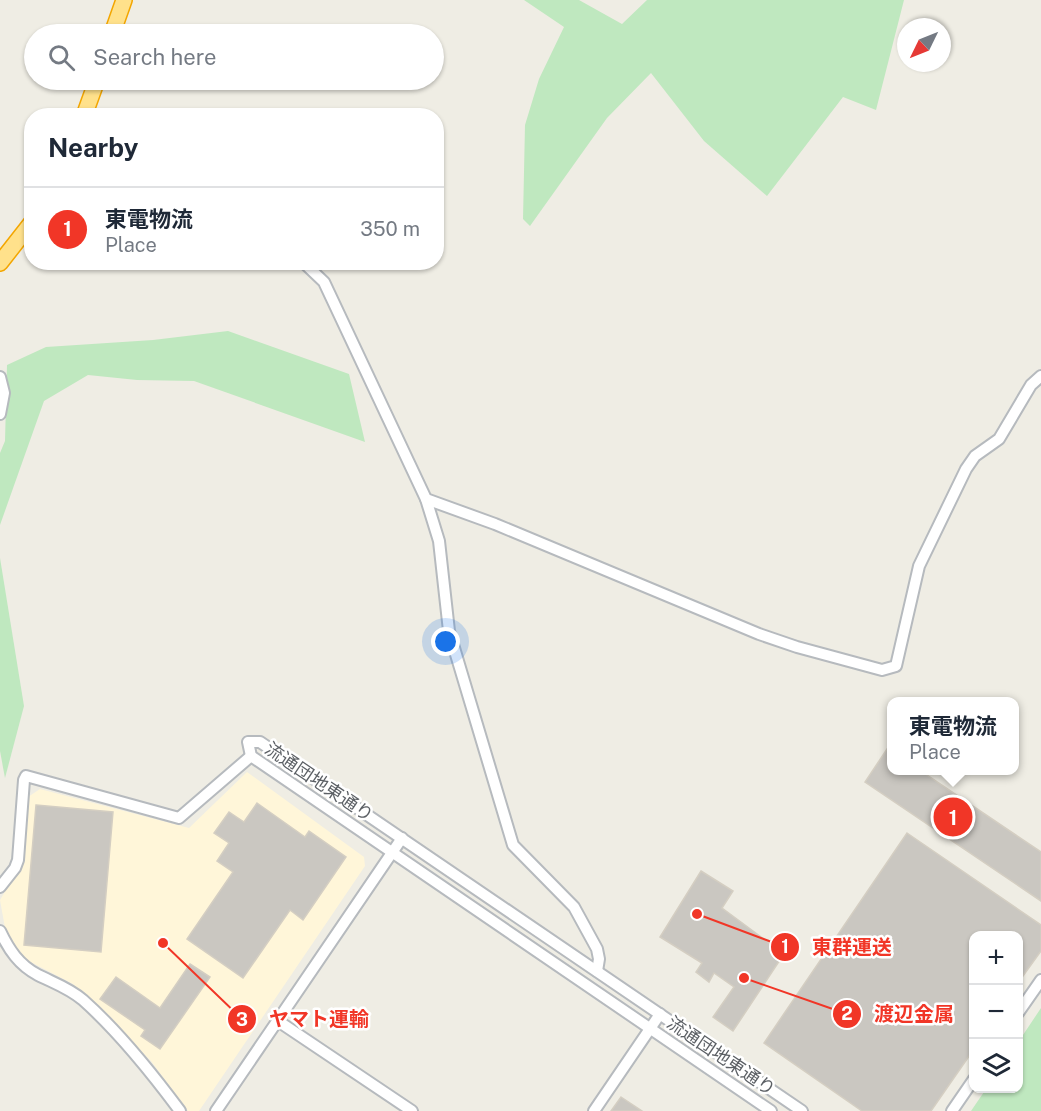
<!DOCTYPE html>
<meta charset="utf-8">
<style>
:root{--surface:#fff;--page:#f2f2f3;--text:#1f2937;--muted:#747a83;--line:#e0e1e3;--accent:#f13627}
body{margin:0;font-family:"Public Sans","Noto Sans JP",sans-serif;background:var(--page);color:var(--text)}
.controls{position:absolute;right:18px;bottom:18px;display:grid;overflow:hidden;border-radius:12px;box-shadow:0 2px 4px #0004}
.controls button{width:54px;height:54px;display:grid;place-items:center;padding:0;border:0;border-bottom:2px solid var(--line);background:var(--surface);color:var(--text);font:30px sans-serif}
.compass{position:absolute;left:897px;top:18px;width:54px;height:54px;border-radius:50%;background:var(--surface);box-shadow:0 2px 4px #0004;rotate:227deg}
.you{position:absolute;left:446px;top:642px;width:21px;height:21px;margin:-15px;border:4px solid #fff;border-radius:50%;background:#1a73e8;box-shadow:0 0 0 9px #1a73e833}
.badge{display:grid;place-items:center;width:39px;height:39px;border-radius:50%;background:var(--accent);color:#fff;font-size:20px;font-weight:700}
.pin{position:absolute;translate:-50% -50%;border:3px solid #fff;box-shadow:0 2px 6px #0006}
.popup{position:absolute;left:887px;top:697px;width:132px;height:78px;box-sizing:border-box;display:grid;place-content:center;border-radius:12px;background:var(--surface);filter:drop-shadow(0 2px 4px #0005);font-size:20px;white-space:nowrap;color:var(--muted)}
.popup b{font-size:22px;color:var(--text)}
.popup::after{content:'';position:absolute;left:50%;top:100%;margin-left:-12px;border:12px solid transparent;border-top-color:var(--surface)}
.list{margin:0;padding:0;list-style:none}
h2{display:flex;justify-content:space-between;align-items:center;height:78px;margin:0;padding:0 24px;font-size:26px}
h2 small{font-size:20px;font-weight:400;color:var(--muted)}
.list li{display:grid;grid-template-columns:39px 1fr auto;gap:18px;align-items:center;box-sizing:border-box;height:84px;padding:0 24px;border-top:2px solid var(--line)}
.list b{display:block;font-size:22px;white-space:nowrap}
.list p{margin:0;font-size:20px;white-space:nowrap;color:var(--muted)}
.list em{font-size:20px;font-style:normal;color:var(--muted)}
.icon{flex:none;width:33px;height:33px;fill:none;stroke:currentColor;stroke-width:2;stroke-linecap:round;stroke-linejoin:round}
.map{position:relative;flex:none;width:1041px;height:1111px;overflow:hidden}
.search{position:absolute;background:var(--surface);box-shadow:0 2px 4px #0004;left:24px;top:24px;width:420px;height:66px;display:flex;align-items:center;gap:15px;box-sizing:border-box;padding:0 21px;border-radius:33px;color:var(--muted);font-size:22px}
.panel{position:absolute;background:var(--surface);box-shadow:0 2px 4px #0004;left:24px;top:108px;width:420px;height:162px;border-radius:24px}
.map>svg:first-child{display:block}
</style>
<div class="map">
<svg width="1041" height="1111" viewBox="0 0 1041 1111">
<rect width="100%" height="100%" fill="#efede4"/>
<polygon fill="#fff6d9" points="247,772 364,857 365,866 199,1111 188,1111 151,1061 73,984 23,958 5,928 0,900 22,862 28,797 40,789 189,828"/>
<g fill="#bfe8bf">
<polygon points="524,0 579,0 622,24 647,0 904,0 876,110 843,97 767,196 704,141 651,73 607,118 530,226 523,219 525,125 539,79 564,27"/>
<polygon points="228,331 349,374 365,442 194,381 137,380 88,375 44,401 0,525 0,453 5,441 7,365 46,347 153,340"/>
<polygon points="0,558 24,706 5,778 0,751"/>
<polygon points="1041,1008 1041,1111 971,1111 986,1089 1018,1088 1019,1041"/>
</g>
<g fill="#cac7c1" stroke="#d4cec2" stroke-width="1.5">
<polygon points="891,743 891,771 921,771 1041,852 1041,901 865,782"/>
<polygon points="257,803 305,837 309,831 346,857 303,920 290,910 243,978 187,939 233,872 217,861 229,843 214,833 229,812 244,822"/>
<polygon points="36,805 113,812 101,952 24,945"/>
<polygon points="907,833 1041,925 1041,951 1018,983 1018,936 974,936 974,1049 931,1111 862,1111 764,1043"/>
<polygon points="701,871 733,891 722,908 784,954 733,1031 713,1017 734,987 714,973 709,982 696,972 702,963 660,937"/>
<polygon points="190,964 210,977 160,1049 141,1036 145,1030 100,999 116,977 160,1008"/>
<polygon points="621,1097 642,1111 611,1111"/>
</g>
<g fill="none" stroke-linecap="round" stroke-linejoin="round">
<defs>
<g id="minor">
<polyline points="303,262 324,282 426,499 495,524 759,634 797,647 882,670 896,666 919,566 966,469 975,456 999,439 1031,385 1041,376"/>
<polyline points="0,377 4,393 0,414"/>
<polyline points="426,499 439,541 449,631 513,845 574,907 597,949 599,959 597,971"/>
<polyline points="0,887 15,868 18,860 24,780 26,776 179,818 251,756"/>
<path d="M0,931C9,950 19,965 38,975C54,983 69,988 83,1000C119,1032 151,1072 180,1111"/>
<polyline points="1018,1013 1041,980"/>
<polyline points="278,1021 412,1111"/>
<polyline points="216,1111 402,838"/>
<polyline points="594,1111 660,1014"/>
<polyline points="771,1111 251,756 248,742 260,742 802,1111"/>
<polyline points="952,1111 974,1079"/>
</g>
<g id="highway">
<polyline points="112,34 124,0"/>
<polyline points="84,116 97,80"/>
<polyline points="0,263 32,222"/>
</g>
</defs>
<use href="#minor" stroke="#b6babe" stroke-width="14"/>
<use href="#highway" stroke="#f3a600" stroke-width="18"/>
<use href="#minor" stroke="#fff" stroke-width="10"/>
<use href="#highway" stroke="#ffe18b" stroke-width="15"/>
</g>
<g text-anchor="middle" stroke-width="5" stroke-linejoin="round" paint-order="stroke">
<g font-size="18" fill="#5c6065" stroke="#fff">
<text transform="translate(319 782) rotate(34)" y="6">流通団地東通り</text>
<text transform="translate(721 1056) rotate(34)" y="6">流通団地東通り</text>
</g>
</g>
<path fill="none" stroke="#f13627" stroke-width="2" d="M697 914L785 947M744 978L847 1014M163 943L242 1019"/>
<g fill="#f13627" stroke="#fff" stroke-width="2">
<circle cx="697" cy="914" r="6"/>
<circle cx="744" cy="978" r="6"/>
<circle cx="163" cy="943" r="6"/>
<circle cx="785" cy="947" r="15"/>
<circle cx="847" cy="1014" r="15"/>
<circle cx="242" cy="1019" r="15"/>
</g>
<g font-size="18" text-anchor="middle" font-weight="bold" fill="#fff">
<text x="785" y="953">1</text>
<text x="847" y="1020">2</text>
<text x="242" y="1026">3</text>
</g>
<g font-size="20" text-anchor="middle" font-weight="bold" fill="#f13627" stroke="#fff" stroke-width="5" stroke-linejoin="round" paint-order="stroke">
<text x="852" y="954">東群運送</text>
<text x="914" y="1021">渡辺金属</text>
<text x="319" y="1026">ヤマト運輸</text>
</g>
</svg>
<div class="controls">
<button>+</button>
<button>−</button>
<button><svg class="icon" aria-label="layers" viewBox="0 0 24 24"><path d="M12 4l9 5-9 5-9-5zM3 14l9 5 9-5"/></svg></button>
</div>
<svg class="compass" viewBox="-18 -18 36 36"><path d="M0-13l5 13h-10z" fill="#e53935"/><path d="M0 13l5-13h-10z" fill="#747a83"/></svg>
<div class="you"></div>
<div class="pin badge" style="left:953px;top:817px">1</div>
<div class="popup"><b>東電物流</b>Place</div>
<div class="search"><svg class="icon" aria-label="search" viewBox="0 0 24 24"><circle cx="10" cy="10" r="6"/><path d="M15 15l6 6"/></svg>Search here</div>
<section class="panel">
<h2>Nearby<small></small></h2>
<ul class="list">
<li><span class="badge">1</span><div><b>東電物流</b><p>Place</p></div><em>350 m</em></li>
</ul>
</section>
</div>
